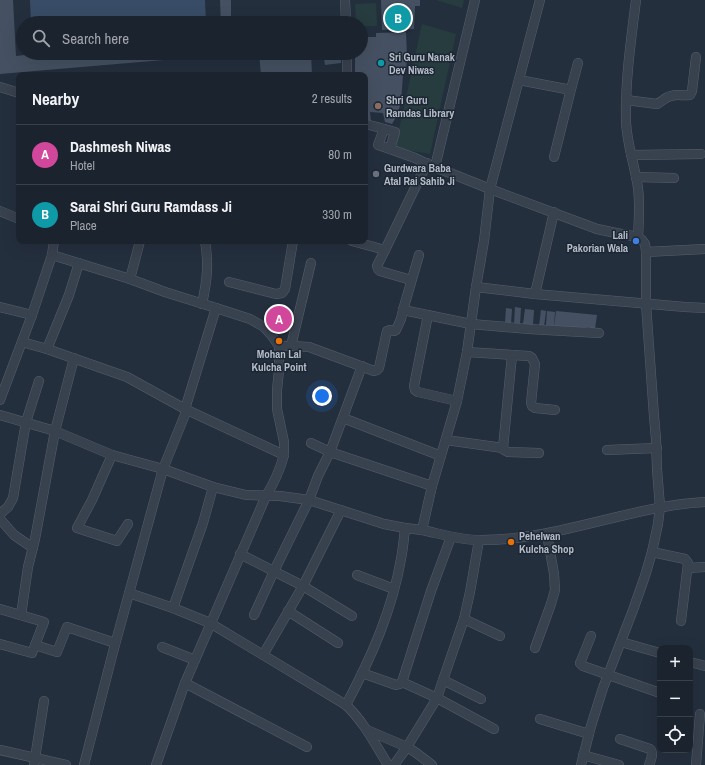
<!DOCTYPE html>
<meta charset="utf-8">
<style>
:root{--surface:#1b232e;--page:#282f3a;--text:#f1f3f6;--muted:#a0a4aa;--line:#39404a;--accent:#2563eb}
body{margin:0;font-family:"Archivo Narrow",sans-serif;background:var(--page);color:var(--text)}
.controls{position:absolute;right:12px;bottom:12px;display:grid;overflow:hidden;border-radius:8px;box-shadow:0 4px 16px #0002}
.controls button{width:36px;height:36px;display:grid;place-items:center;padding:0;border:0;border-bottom:1px solid var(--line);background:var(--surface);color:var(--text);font:20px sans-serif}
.you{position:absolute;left:322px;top:396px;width:14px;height:14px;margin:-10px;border:3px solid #fff;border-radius:50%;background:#1a73e8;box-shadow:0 0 0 6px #1a73e833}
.badge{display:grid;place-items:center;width:26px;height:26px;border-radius:50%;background:var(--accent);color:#fff;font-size:13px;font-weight:700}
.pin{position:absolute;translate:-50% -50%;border:2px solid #fff;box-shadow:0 1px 4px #0006}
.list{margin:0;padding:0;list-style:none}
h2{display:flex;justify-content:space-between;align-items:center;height:52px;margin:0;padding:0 16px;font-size:17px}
h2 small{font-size:13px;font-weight:400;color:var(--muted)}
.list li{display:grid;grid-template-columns:26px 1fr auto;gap:12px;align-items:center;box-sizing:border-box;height:60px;padding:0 16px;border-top:1px solid var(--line)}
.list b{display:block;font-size:15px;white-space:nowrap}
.list p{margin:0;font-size:13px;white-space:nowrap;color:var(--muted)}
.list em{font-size:13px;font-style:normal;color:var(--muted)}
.icon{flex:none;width:22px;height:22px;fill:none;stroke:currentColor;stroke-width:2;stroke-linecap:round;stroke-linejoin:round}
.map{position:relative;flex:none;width:705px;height:765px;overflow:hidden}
.search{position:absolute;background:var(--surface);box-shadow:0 4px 16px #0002;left:16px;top:16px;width:352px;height:44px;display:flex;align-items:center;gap:10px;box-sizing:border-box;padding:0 14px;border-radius:22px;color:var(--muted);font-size:15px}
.panel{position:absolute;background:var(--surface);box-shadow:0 4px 16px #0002;left:16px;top:72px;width:352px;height:172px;border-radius:8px}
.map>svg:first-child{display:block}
</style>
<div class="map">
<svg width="705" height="765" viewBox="0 0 705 765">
<rect width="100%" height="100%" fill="#242f3e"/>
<g fill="#263c3f">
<polygon points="436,0 464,0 462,8"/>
<polygon points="376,3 377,26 361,26 361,23 356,23 355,4"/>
<polygon points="422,24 456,34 430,154 395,148"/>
</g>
<polygon fill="#394c67" points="30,0 205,0 206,23 200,23 200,19 168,21 168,23 31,23"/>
<g fill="#455162">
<polygon points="0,0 13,0 16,56 42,53 234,53 234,54 0,74"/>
<polygon points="220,0 231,0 231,23 221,23"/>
<polygon points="381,0 420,0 420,6 415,6 414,29 382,30"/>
<polygon points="200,19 200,23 168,23 168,21"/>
<polygon points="339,19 339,23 312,23 312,22"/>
<polygon points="406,32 407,56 406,69 404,74 403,74 401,103 396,117 392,124 385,122 383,113 370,112 371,122 365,121 365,75 355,75 355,53 361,53 361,37 376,37 376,33"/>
<polygon points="259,53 311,53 312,75 261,75"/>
<polygon points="323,53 341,53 341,63 325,65"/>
<polygon points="515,307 521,308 520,324 514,324"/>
<polygon points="506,308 512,309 511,324 505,323"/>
<polygon points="525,309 534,310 533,325 523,324"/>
<polygon points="541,310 546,311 544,327 539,326"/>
<polygon points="547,311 555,312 554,326 546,325"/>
<polygon points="556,311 597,315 595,329 590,329 590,327 585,327 585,329 569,327 554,326"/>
</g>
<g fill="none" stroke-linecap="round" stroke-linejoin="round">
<defs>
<g id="street">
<polyline points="345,0 346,23"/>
<polyline points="475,0 435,167 490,189 597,229 616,233 638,237 642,240 645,244 646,252 705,249"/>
<path d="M636,0C631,40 625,81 626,122C627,145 635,166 638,188C640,204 639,221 638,237"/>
<polyline points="347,53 347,75"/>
<polyline points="519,80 566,89 570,93 554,157"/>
<polyline points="0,87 19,93"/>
<polyline points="570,93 578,63"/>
<path d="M626,100L657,104C662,102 665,97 671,96C677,94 684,96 690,95L692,91L696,57"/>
<polyline points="365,124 377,127 395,132 390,149 415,158 432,166"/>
<polyline points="384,129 378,145 390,149"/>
<polyline points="631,155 701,154"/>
<polyline points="636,177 674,178"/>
<polyline points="0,211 19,219"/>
<polyline points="352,241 385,250 427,163"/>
<polyline points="385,250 377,266 378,269 380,271 411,280"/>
<polyline points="52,255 130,279 165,292 216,308 185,409 186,412 163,469 113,652 84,765"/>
<polyline points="419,255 403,310 471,324 529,329 599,333"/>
<polyline points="130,279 140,241"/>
<polyline points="229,282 276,294 282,293 285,289 293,241"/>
<polyline points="476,287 535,294 685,307 705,308"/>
<polyline points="535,294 554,212"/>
<path d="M202,304C207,281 209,264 205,241"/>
<polyline points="0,307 32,315"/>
<polyline points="216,308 250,319 264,327 272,336 279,346 279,370 277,390 277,409 284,442 284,455"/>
<polyline points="428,315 414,386 415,390 418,392 457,401"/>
<path d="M22,342L47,349L127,377L185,409L284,455C280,470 274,483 266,496L185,683L156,765"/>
<polyline points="279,346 291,346 309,347 374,371 377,370 379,368 387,331 390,330 394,331 396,330 401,319 403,310"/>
<polyline points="291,346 311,263"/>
<polyline points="47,349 69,295 79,263"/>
<polyline points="467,352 529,356 532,358 535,364 531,403 532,406 535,408 555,410"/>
<polyline points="0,400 32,315 52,255 54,241"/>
<polyline points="0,415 55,431 112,455 163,469 213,487 246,495 280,496 309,500 384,524 405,528 422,530 432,486 457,401 467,352 476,287 484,241 490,189 540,0"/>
<polyline points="343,418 441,456"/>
<polyline points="446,440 503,448 512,355"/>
<polyline points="311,443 330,452 432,486"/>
<polyline points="503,448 504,450 508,452 539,453"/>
<polyline points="607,450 657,448"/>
<polyline points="112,455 92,500 77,528 117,541 128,524"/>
<polyline points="0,514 8,507 13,498 26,422 39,381"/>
<polyline points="0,519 14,535 33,548"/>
<path d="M422,530C441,534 460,540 479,540C557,541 629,506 705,502"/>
<polyline points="652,552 685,559 688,563 681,621"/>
<polyline points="240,554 303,586 341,510"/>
<polyline points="688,568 705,567"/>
<polyline points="357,575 394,589"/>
<polyline points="129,593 173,608 210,623 346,705"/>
<polyline points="173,608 203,523 213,487"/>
<polyline points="0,609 44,622 32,653 0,644"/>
<polyline points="288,611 338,643"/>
<polyline points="21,615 28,567 35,539 55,431 74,358"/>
<polyline points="254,615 274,571 309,500 318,476 330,452 362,366"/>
<polyline points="464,619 500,636"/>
<polyline points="591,636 581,661 580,663 583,666 660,693"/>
<polyline points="621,642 660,653"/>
<polyline points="35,645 57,652 67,627 115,643"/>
<polyline points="162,647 195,660"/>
<polyline points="535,648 551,604 555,590 554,574 547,534"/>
<polyline points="263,655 303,586 352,616"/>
<polyline points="690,662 705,666"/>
<polyline points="362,673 396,685 400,684 402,682 437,698 494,729"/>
<polyline points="443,680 481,699"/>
<polyline points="402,682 431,591 451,537"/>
<polyline points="185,683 307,747"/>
<polyline points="540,719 589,734"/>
<polyline points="367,730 407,747 415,752 432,765"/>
<path d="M620,739L650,749C654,753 651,760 649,765"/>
<polyline points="0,750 66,765"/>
<polyline points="583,755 619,765"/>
<polyline points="34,765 44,701"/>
<path d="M388,765C375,744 364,722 346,705C371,658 392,611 401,559C403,549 404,538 405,528"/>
<polyline points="394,765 407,747 437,698 443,680 464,619 470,592 479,540"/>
<polyline points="581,765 591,726 603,688 633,610 645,576 652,552 658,524 660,507 657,469 656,439 654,416 646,304 646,252"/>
<polyline points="696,765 700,714"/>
</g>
</defs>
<use href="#street" stroke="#565f6c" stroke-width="10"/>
<use href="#street" stroke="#38414e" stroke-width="9"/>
</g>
<circle fill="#0f9aa8" stroke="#1d2633" stroke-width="1.5" cx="381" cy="63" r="4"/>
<circle fill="#8d6e63" stroke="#1d2633" stroke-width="1.5" cx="378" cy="106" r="4"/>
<circle fill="#6b7280" stroke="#1d2633" stroke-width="1.5" cx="376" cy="174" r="4"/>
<circle fill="#3f7fe0" stroke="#1d2633" stroke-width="1.5" cx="636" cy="241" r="4"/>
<g fill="#e8710a" stroke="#1d2633" stroke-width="1.5">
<circle cx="279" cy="341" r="4"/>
<circle cx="511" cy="542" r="4"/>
</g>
<g text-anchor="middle" stroke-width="3" stroke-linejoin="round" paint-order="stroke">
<g font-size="11" font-weight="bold" fill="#b4bcc9" stroke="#1d2633" text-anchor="start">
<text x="389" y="61">Sri Guru Nanak<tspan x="389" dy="13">Dev Niwas</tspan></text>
<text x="386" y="104">Shri Guru<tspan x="386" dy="13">Ramdas Library</tspan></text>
<text x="384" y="172">Gurdwara Baba<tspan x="384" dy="13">Atal Rai Sahib Ji</tspan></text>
<text x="628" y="239" text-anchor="end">Lali<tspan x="628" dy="13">Pakorian Wala</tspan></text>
<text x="279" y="358" text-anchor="middle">Mohan Lal<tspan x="279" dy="13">Kulcha Point</tspan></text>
<text x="519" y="540">Pehelwan<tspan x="519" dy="13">Kulcha Shop</tspan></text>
</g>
</g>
</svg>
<div class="controls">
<button>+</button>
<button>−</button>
<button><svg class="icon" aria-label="locate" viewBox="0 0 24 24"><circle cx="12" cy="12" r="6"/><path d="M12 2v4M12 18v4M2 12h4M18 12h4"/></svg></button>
</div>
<div class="you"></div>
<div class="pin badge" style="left:279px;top:319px;background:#d1479c">A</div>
<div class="pin badge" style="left:398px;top:18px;background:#0f9aa8">B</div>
<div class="search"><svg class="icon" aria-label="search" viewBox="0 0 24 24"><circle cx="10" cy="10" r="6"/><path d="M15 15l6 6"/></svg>Search here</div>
<section class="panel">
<h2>Nearby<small>2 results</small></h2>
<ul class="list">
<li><span class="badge" style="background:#d1479c">A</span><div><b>Dashmesh Niwas</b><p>Hotel</p></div><em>80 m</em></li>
<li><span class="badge" style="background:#0f9aa8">B</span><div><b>Sarai Shri Guru Ramdass Ji</b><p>Place</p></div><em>330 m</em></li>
</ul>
</section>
</div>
